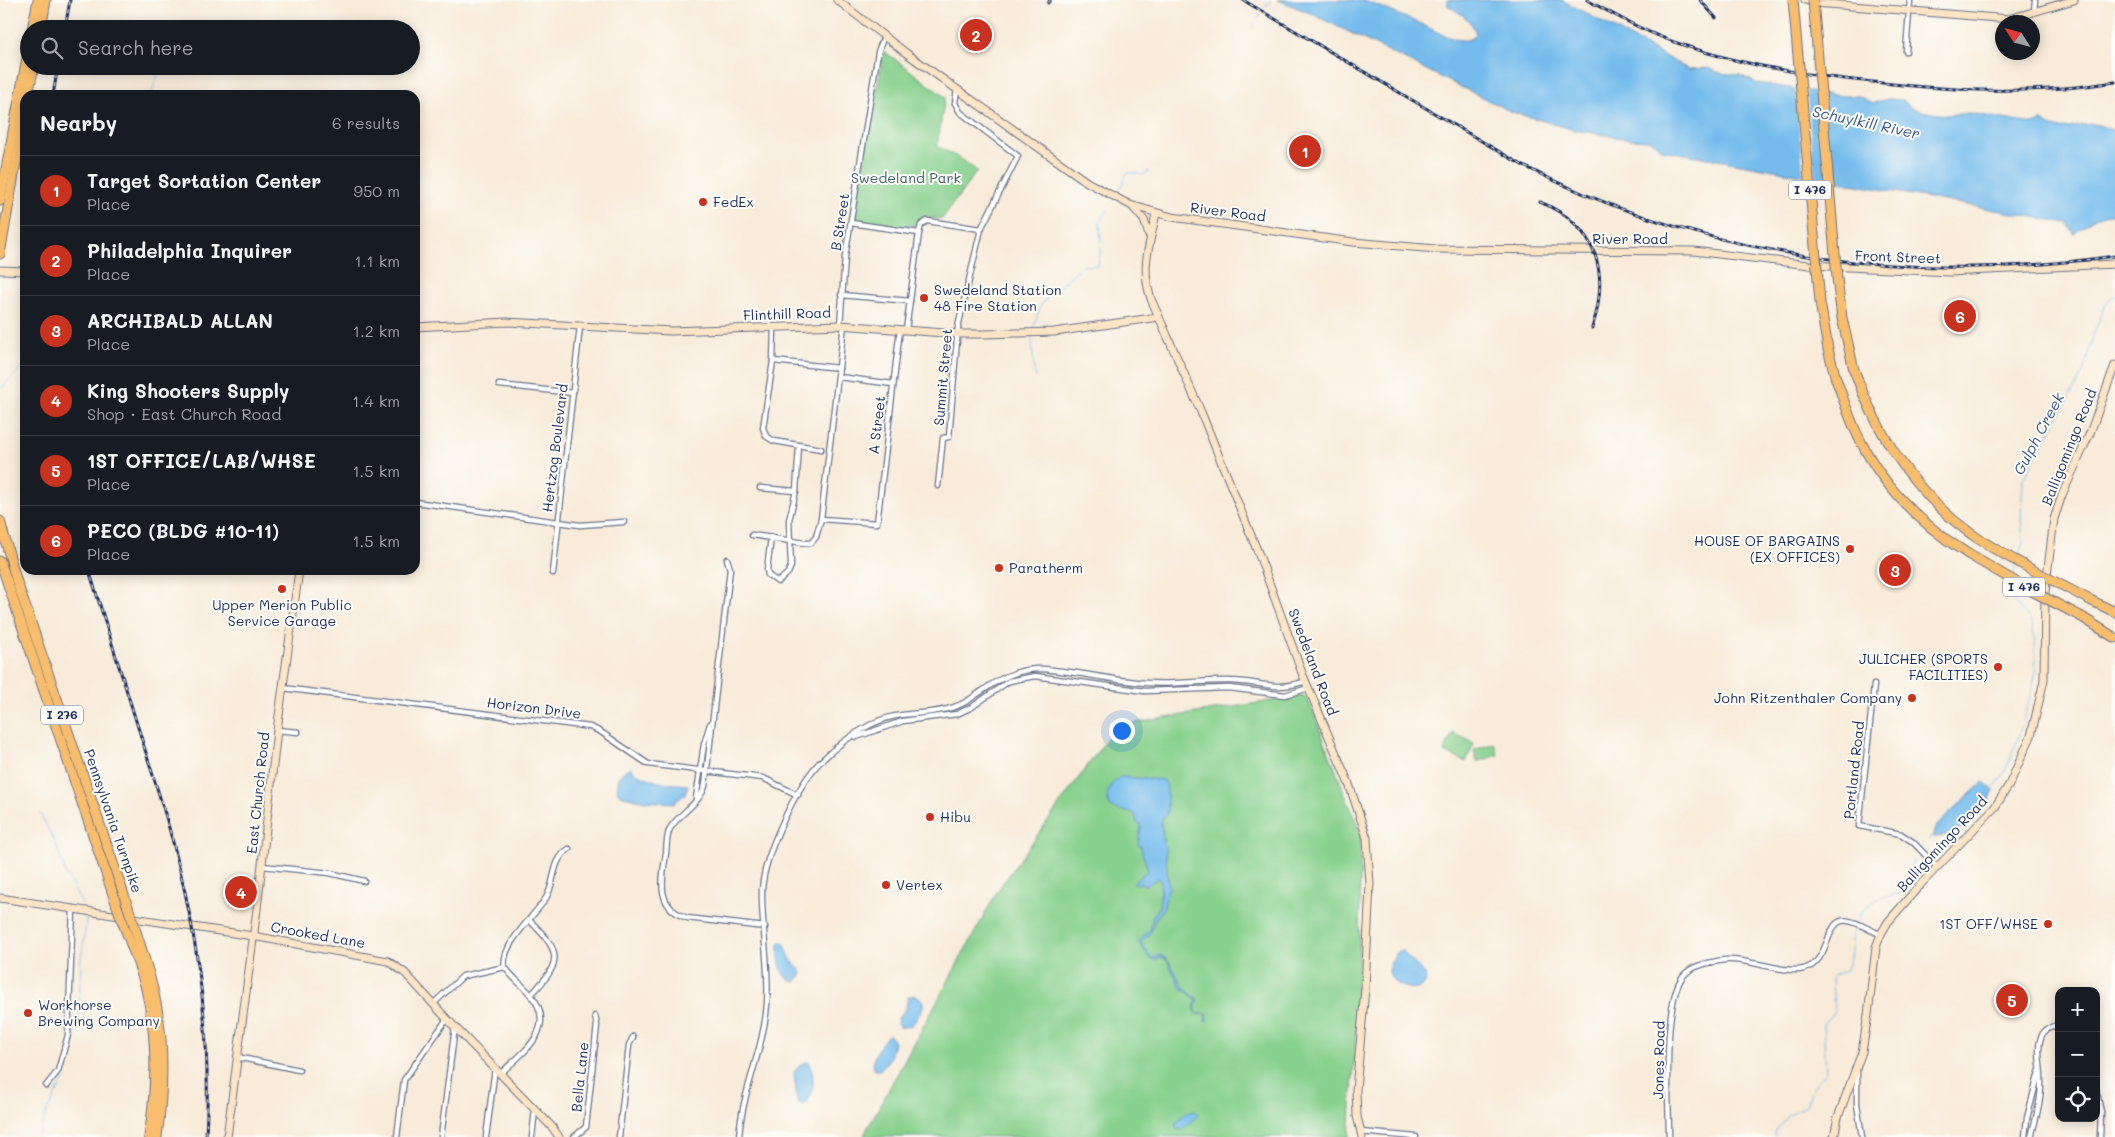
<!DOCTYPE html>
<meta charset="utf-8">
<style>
:root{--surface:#171b24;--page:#20242c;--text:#f1f3f6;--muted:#9ea1a6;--line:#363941;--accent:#c8321e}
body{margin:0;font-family:Mali,sans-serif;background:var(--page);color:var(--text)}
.controls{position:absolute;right:15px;bottom:15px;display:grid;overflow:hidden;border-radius:10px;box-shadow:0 2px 12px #0003}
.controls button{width:45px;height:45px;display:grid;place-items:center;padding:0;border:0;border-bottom:1px solid var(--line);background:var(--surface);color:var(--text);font:25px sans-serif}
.compass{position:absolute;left:1995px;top:15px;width:45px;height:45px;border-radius:50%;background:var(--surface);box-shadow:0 2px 12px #0003;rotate:306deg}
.you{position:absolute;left:1121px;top:730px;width:18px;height:18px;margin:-12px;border:4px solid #fff;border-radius:50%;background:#1a73e8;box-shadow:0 0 0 8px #1a73e833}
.badge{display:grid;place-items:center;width:32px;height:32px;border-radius:50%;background:var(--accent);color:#fff;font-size:16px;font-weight:700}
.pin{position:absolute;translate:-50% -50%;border:2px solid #fff;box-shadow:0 1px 5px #0006}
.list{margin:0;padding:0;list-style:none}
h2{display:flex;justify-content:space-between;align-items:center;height:65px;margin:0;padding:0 20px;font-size:21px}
h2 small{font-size:16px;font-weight:400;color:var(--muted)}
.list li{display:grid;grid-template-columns:32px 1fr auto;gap:15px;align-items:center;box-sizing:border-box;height:70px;padding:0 20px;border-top:1px solid var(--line)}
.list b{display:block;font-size:19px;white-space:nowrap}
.list p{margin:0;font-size:16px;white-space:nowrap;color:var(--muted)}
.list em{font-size:16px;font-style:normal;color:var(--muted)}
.icon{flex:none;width:28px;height:28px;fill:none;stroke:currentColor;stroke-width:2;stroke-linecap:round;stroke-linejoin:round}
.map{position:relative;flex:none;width:2115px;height:1137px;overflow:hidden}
.search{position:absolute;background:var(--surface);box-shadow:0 2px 12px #0003;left:20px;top:20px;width:400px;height:55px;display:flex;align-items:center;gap:12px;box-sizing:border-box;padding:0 18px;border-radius:28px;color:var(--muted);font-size:19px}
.panel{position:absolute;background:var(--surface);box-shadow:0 2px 12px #0003;left:20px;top:90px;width:400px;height:485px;border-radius:15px}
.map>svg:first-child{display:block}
</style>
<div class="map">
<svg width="2115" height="1137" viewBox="0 0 2115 1137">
<rect width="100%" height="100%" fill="#fdfcf7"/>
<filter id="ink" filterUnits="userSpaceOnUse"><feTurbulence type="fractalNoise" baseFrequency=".02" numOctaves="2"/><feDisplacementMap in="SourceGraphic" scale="10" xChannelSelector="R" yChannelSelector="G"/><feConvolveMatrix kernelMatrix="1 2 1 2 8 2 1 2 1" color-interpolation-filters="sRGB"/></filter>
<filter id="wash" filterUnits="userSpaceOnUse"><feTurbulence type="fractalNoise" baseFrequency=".0096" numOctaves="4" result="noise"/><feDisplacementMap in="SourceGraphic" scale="20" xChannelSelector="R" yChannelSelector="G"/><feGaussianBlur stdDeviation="1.12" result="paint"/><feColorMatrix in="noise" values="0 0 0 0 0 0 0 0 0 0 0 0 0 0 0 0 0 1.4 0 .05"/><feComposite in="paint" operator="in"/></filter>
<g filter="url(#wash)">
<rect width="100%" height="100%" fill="#f8ebd9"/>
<g fill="#87d08d" stroke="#518076">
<polygon points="884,51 945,97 937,146 961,159 977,171 942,219 926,218 915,225 901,226 854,220 868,135"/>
<polygon points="1301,696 1308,699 1361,835 1358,1003 1349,1137 864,1137 866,1131 998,890 1116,726"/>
<polygon points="1453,733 1474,743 1466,762 1444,752"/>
<polygon points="1494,743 1498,755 1477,762 1474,750"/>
</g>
<g fill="#74bcec" stroke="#4876a5">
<path d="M1278,0C1305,0 1333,0 1359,0C1374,2 1401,17 1417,22C1431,28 1465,51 1476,34C1473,21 1459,12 1448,6L1447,0H1562L1688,69L1708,68L1720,73L1740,75L1756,83L1842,96H1859L1873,103L1888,99L1903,100L1911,108L1926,112L1946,115L1969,113L2033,124L2042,121C2061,135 2072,125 2092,124C2099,124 2108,129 2115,131V214C2097,213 2087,223 2074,234L2067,223L1663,150L1650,140L1628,139L1575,130L1512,112L1310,13Z"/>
<polygon points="632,768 635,773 658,782 688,785 685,794 674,803 645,801 620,795 617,791 619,776 627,769"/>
<path d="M1121,777L1164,780L1167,786V814L1162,818L1161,824L1165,848L1169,887L1163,909L1155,920L1150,933L1141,942L1152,958L1161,955C1177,964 1176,988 1197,998L1198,1003L1195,1007L1197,1014C1204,1014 1207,1011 1207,1021L1205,1022L1206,1014H1196L1194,1007L1197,1000L1181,988L1166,959L1159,957L1157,960H1151L1138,942L1150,929L1152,918L1159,908L1161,882L1158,878L1146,886L1141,883L1135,884L1134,882L1148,870L1143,856L1141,846L1138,845L1141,826L1137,823L1135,814L1112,808C1102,798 1109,782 1121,777Z"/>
<path d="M1984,782L1994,791C1983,812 1959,837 1934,837C1934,833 1935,830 1937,826C1941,821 1980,784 1984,782Z"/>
<path d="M780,942H783C788,948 787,955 792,961C796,966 800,967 802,974L795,982C791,981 787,978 784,975C779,969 777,948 780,942Z"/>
<path d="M1401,950L1425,974C1433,1001 1378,987 1391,962C1394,957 1395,953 1401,950Z"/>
<path d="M915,995C932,1002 919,1014 912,1025L901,1028L897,1024L898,1018L906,1008L908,997Z"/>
<path d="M890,1035L894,1043L890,1058L880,1070H875C869,1059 880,1045 887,1036Z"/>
<path d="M806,1062H809C815,1074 815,1096 804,1105L799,1103L797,1100L794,1073L798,1067Z"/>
<polygon points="1195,1111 1198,1115 1182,1130 1176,1129 1176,1123 1185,1113"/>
</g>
<polygon fill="#f8ebd9" points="1795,86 1806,88 1815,181 1804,179"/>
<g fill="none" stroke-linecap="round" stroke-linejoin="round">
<g stroke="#74bcec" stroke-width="1">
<polyline points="1265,7 1271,0"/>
<polyline points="1258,18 1260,15"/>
<polyline points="1253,28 1254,24"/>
<polyline points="151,95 158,74 159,66"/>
<path d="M1120,188C1129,177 1120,169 1143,175L1149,171"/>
<polyline points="1101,242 1100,222 1108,210"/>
<polyline points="1033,329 1041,305 1052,292 1082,266 1098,265 1101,247"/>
<polyline points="1032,338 1034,371 1036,377"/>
<polyline points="0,389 25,364"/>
<polyline points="2018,556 2023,543 2021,517 2023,479 2082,375 2094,333 2107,302 2115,296"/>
<polyline points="2014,575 2015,565"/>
<path d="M1993,788C2009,779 2032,695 2035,674C2037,659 2035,639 2032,624C2027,608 2009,610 2012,584"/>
<polyline points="40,814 55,842 66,875 82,904"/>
<polyline points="1928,840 1934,836"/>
<polyline points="38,1137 47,1111 62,1083 72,1053 79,1013 81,959 86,923 84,917"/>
<path d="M1775,1137L1774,1133L1788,1116L1806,1105L1814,1086L1826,1071L1823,1024L1834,1012L1832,976L1845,971C1859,943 1842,923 1875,901C1883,896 1896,895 1905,891L1913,859"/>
</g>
</g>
</g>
<g filter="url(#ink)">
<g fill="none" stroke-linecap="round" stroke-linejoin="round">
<defs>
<g id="street">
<polyline points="2034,12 2035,0"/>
<polyline points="1906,51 1910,0"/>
<polyline points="851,223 919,233 921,225 927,221 981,229"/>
<polyline points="841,295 910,301"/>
<polyline points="840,325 845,257 878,52 884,36"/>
<polyline points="774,327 773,361 763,428 766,436 774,441 821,449"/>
<polyline points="906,330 919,233"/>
<polyline points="773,361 839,368"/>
<polyline points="839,377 893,384"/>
<polyline points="499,385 573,393"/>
<polyline points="938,486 943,438 949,437 958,327 981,229 1018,156 960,112 955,103 957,89"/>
<polyline points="760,488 796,491"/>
<polyline points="415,502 580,525 624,522"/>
<polyline points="821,519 877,523 900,329"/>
<polyline points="752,535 805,543 811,543 816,537 821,519 844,325"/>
<polyline points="771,537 767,570 768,575 778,582 788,573 791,566 789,520 796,491 799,446"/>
<path d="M727,559L730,569L705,786C700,803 680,813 671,827C666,834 667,845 666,853C662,880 655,907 687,918L765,927"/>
<polyline points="553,573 580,326"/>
<polyline points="1874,685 1859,826 1901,834 1913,842 1936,866"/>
<polyline points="283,688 590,727 601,732 648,764 763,778 798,795"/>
<polyline points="277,730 298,732"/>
<polyline points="856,737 903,721 957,714 972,707 1009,681 1035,676 1145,691 1229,688 1285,695 1309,688"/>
<polyline points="696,799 704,744 710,724"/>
<polyline points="262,866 330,873 364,881"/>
<path d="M529,920C562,952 563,961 531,995"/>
<polyline points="433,1004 463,976 505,967"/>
<polyline points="237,1057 299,1070"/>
<polyline points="1857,1069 1857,1104 1862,1137"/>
<path d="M500,1074C522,1053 559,1029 531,995C523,985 512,978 505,967C500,945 535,916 546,898C556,882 551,860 569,849"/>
<polyline points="46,1086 58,1071 68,1035 73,910"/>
<polyline points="2096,1089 2101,1112 2100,1137"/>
<polyline points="1361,1132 1416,1137"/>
<polyline points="397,1137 404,1080 447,1019"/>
<polyline points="441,1137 455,1027"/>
<polyline points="486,1137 495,1068"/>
<polyline points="532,1137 535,1109"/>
<polyline points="574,1137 586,1127 597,1025 595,1016"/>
<polyline points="619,1137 629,1045 633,1037"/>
<path d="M739,1137C742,1091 764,1049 767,1004C770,965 761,928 762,890C764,855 795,789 819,763C833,749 853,734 870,725C899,709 927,717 954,707C965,704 973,697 982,691C1004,675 1025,666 1053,670C1085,673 1116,681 1148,683C1175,685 1203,680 1230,681C1259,681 1275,692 1306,681"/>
<path d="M1669,1137C1669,1100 1662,1005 1683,976C1692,965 1711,962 1725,960C1749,958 1783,974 1804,969C1832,962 1824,915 1849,921C1860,923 1870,931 1881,934"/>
<polyline points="2025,1137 2027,1118 2039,1072"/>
<path d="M2031,1137C2036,1118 2042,1098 2041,1078C2041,1065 2036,1047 2042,1035C2045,1029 2053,1026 2059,1025"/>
</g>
<g id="secondary">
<polyline points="837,0 906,53 1087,182 1130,205 1172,217 1353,242 1436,249 1694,251 1809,265 1949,272 2115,264"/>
<polyline points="1805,0 1815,3 2009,19 2074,0"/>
<polyline points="1132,206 1144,220 1149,235"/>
<path d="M1156,213C1150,245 1140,266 1151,299L1201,412L1259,555L1302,673L1349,784L1367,838L1370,884L1365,989L1356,1090L1357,1116L1362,1137"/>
<polyline points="0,270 25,271"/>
<polyline points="415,327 507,322 671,331 840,325 957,334 983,334 1054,332 1159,317"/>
<polyline points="0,898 253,936 388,961 405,973 447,1019 552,1127 559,1137"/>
<polyline points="227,1137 257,909 277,730 299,570"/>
<polyline points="1834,1137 1838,1117 1862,1052 1868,1015 1876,947 1881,934 1888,922 1920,885 1995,807 2009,785 2031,736 2044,680 2045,592 2054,519 2062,495 2090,433 2115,365"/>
</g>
<g id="highway">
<polyline points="32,29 38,0"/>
<polyline points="41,29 46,0"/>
<polyline points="28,95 34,66"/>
<polyline points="0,201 29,47"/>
<polyline points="0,254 25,112"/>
<path d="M1854,370C1877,434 1914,492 1970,533C1988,546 2009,557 2029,568"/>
<path d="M1836,379C1844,400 1850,421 1860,440C1884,488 1923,526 1968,554"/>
<polyline points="0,521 16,579 128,907"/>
<polyline points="0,561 117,906"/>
<polyline points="2088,599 2115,612"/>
<polyline points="2082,617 2115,638"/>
<path d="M123,923C130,943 139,964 145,985C158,1036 157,1085 149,1137"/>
<path d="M134,925C142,951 151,976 156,1003C165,1047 163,1092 157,1137"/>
</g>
</defs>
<use href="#street" stroke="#687189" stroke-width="7"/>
<use href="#secondary" stroke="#687189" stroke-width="9"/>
<use href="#highway" stroke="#687189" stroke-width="11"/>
<use href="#street" stroke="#fff" stroke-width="4.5"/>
<use href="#secondary" stroke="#fde5c5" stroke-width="7"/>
<use href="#highway" stroke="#f9be6d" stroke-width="9"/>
<defs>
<g id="rail">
<path d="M1243,0L1522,165C1705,259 1912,285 2115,256"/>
<path d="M1587,0C1618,17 1649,34 1683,45C1744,66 1809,76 1873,82C1953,91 2035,95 2115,82"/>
<polyline points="1700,0 1716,18"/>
<polyline points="1048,3 1050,0"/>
<polyline points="65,29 70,0"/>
<polyline points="53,95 58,66"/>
<path d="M1540,202C1598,226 1610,273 1592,328"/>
<path d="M89,570L166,817C196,921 212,1029 206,1137"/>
</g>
</defs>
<use href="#rail" stroke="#1b2f5e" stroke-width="3"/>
<use href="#rail" stroke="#fdfcf7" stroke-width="1" stroke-dasharray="4" stroke-linecap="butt"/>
<defs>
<g id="highway-bridge">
<polyline points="1793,0 1820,302 1828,349 1836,379"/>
<polyline points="1813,0 1837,278 1842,318 1854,370"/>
<polyline points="1968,554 2028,589 2082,617"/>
<polyline points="2029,568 2088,599"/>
<polyline points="117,906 123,923"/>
<polyline points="128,907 134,925"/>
</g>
</defs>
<use href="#highway-bridge" stroke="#687189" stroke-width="11" stroke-linecap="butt"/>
<use href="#highway-bridge" stroke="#f9be6d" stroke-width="9"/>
</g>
</g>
<g fill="#c8321e" stroke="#fdfcf7" stroke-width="2">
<circle cx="703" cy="202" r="5"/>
<circle cx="924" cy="298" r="5"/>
<circle cx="1850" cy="549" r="5"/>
<circle cx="999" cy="568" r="5"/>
<circle cx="282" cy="589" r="5"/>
<circle cx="1998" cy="667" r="5"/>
<circle cx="1912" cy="698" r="5"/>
<circle cx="930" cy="817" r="5"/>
<circle cx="886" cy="885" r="5"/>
<circle cx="2048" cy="924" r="5"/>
<circle cx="28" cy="1013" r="5"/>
</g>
<g text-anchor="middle" stroke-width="4" stroke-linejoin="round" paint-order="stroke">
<g fill="#fdfcf7" stroke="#5f6c8c" stroke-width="1">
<rect x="1789" y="180.5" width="42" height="19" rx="4"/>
<rect x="2003" y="577.5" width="42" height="19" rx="4"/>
<rect x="41" y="705.5" width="42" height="19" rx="4"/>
</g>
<g font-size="12" font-weight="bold" fill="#1b2f5e">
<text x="1810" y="194">I 476</text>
<text x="2024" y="591">I 476</text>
<text x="62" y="719">I 276</text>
</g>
<g font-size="14" fill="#3b5f6c" stroke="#fdfcf7">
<text x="906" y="183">Swedeland Park</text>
</g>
<g font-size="14" fill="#1b2f5e" stroke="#fdfcf7" text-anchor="start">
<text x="713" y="207">FedEx</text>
<text x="934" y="295">Swedeland Station<tspan x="934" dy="16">48 Fire Station</tspan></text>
<text x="1840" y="546" text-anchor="end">HOUSE OF BARGAINS<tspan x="1840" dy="16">(EX OFFICES)</tspan></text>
<text x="1009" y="573">Paratherm</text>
<text x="282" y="610" text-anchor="middle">Upper Merion Public<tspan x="282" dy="16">Service Garage</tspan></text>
<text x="1988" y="664" text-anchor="end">JULICHER (SPORTS<tspan x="1988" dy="16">FACILITIES)</tspan></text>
<text x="1902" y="703" text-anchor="end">John Ritzenthaler Company</text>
<text x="940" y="822">Hibu</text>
<text x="896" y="890">Vertex</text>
<text x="2038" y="929" text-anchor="end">1ST OFF/WHSE</text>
<text x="38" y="1010">Workhorse<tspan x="38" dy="16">Brewing Company</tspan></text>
</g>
<g font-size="14" fill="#1b2f5e" stroke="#fdfcf7">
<text transform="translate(1228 212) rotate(7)" y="5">River Road</text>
<text transform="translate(840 222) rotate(-81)" y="5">B Street</text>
<text x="1630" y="244">River Road</text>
<text transform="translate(1898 257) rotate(2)" y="5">Front Street</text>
<text transform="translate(787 314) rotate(-2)" y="5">Flinthill Road</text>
<text transform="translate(943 377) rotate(-85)" y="5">Summit Street</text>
<text transform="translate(877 425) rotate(-83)" y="5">A Street</text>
<text transform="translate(2069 447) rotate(-68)" y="5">Balligomingo Road</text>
<text transform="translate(555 448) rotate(-83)" y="5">Hertzog Boulevard</text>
<text transform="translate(1313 662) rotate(69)" y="5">Swedeland Road</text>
<text transform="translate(534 708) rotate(7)" y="5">Horizon Drive</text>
<text transform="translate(1854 770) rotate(-84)" y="5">Portland Road</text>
<text transform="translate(258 793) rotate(-84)" y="5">East Church Road</text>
<text transform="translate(113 821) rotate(71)" y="5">Pennsylvania Turnpike</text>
<text transform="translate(1942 844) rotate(-47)" y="5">Balligomingo Road</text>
<text transform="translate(318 935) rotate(10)" y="5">Crooked Lane</text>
<text transform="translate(1659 1060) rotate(-89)" y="5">Jones Road</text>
<text transform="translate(580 1077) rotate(-84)" y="5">Bella Lane</text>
</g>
<g font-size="15" font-style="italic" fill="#365989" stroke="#fdfcf7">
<text transform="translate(1866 123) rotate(12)" y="5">Schuylkill River</text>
<text transform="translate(2039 434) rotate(-62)" y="5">Gulph Creek</text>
</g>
</g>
</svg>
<div class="controls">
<button>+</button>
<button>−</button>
<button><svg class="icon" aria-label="locate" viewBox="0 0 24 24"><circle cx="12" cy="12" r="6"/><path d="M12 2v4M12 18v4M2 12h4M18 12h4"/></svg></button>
</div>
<svg class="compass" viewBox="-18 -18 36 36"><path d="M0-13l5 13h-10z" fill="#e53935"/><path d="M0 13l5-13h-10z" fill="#9ea1a6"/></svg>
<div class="you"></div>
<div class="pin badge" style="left:1305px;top:151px">1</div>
<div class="pin badge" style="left:976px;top:35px">2</div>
<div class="pin badge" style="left:1895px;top:570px">3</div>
<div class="pin badge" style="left:241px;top:892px">4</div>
<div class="pin badge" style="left:2012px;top:1000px">5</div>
<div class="pin badge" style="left:1960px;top:316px">6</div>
<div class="search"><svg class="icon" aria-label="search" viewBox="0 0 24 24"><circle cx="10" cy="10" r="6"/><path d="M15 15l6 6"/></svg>Search here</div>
<section class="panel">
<h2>Nearby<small>6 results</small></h2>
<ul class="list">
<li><span class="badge">1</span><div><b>Target Sortation Center</b><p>Place</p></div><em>950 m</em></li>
<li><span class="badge">2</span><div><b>Philadelphia Inquirer</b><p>Place</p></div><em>1.1 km</em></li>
<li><span class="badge">3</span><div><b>ARCHIBALD ALLAN</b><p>Place</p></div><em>1.2 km</em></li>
<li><span class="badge">4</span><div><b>King Shooters Supply</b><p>Shop · East Church Road</p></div><em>1.4 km</em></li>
<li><span class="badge">5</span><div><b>1ST OFFICE/LAB/WHSE</b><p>Place</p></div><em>1.5 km</em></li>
<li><span class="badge">6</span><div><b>PECO (BLDG #10-11)</b><p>Place</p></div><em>1.5 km</em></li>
</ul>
</section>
</div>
